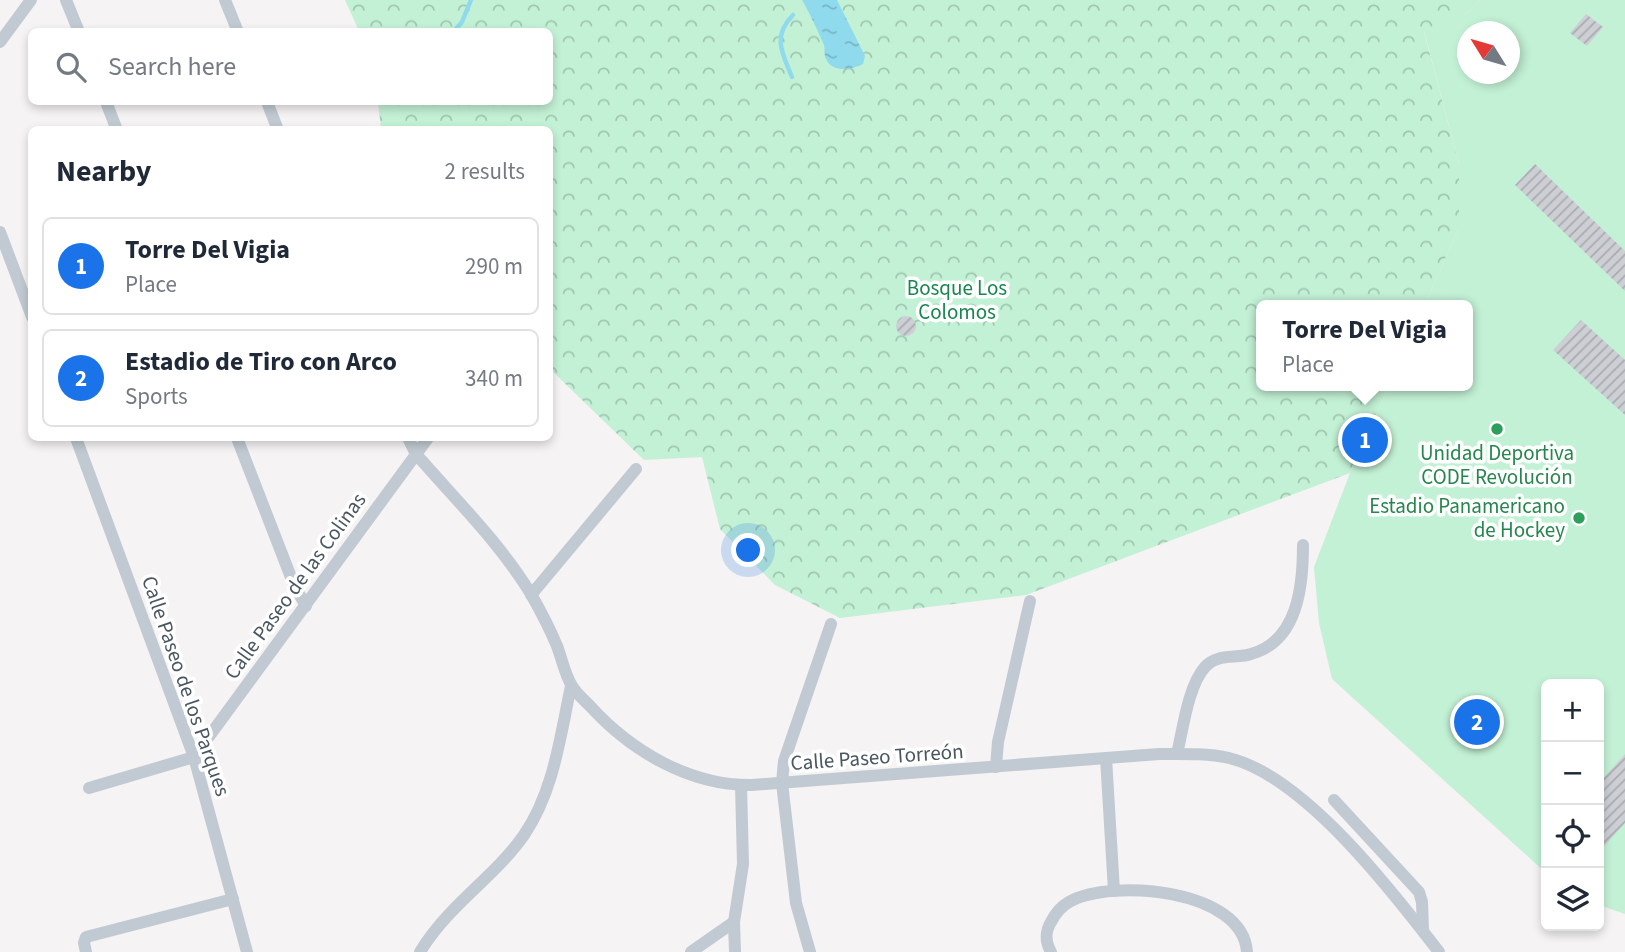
<!DOCTYPE html>
<meta charset="utf-8">
<style>
:root{--surface:#fff;--page:#f6f6f7;--text:#1f2937;--muted:#747a83;--line:#e0e1e3;--accent:#1a73e8}
body{margin:0;font-family:"Source Sans 3",sans-serif;background:var(--page);color:var(--text)}
.controls{position:absolute;right:21px;bottom:21px;display:grid;overflow:hidden;border-radius:10px;box-shadow:0 4px 10px #0003}
.controls button{width:63px;height:63px;display:grid;place-items:center;padding:0;border:0;border-bottom:2px solid var(--line);background:var(--surface);color:var(--text);font:35px sans-serif}
.compass{position:absolute;left:1457px;top:21px;width:63px;height:63px;border-radius:50%;background:var(--surface);box-shadow:0 4px 10px #0003;rotate:307deg}
.you{position:absolute;left:749px;top:551px;width:24px;height:24px;margin:-18px;border:5px solid #fff;border-radius:50%;background:#1a73e8;box-shadow:0 0 0 10px #1a73e833}
.badge{display:grid;place-items:center;width:46px;height:46px;border-radius:50%;background:var(--accent);color:#fff;font-size:23px;font-weight:700}
.pin{position:absolute;translate:-50% -50%;border:4px solid #fff;box-shadow:0 2px 7px #0006}
.popup{position:absolute;left:1256px;top:300px;width:217px;height:91px;box-sizing:border-box;display:grid;place-content:center;border-radius:10px;background:var(--surface);filter:drop-shadow(0 2px 5px #0005);font-size:23px;white-space:nowrap;color:var(--muted)}
.popup b{font-size:26px;color:var(--text)}
.popup::after{content:'';position:absolute;left:50%;top:100%;margin-left:-14px;border:14px solid transparent;border-top-color:var(--surface)}
.list{margin:0;padding:0;list-style:none}
h2{display:flex;justify-content:space-between;align-items:center;height:91px;margin:0;padding:0 28px;font-size:30px}
h2 small{font-size:23px;font-weight:400;color:var(--muted)}
.list li{display:grid;grid-template-columns:46px 1fr auto;gap:21px;align-items:center;box-sizing:border-box;height:98px;margin:0 14px 14px;padding:0 14px;border:2px solid var(--line);border-radius:10px}
.list b{display:block;font-size:26px;white-space:nowrap}
.list p{margin:0;font-size:23px;white-space:nowrap;color:var(--muted)}
.list em{font-size:23px;font-style:normal;color:var(--muted)}
.icon{flex:none;width:38px;height:38px;fill:none;stroke:currentColor;stroke-width:2;stroke-linecap:round;stroke-linejoin:round}
.map{position:relative;flex:none;width:1625px;height:952px;overflow:hidden}
.search{position:absolute;background:var(--surface);box-shadow:0 4px 10px #0003;left:28px;top:28px;width:525px;height:77px;display:flex;align-items:center;gap:18px;box-sizing:border-box;padding:0 24px;border-radius:10px;color:var(--muted);font-size:26px}
.panel{position:absolute;background:var(--surface);box-shadow:0 4px 10px #0003;left:28px;top:126px;width:525px;height:315px;border-radius:10px}
.map>svg:first-child{display:block}
</style>
<div class="map">
<svg width="1625" height="952" viewBox="0 0 1625 952">
<defs>
<pattern id="forest-crowns" width="20" height="18" patternUnits="userSpaceOnUse" patternTransform="scale(1.75)"><rect width="20" height="18" fill="#c3f1d5"/><path d="M2 6a3 3 0 1 1 6 0M12 15a3 3 0 1 1 6 0" fill="none" stroke="#a0c6b0"/></pattern>
<pattern id="water-ripples" width="26" height="14" patternUnits="userSpaceOnUse" patternTransform="scale(1.75)"><rect width="26" height="14" fill="#90daee"/><path d="M2 4q2-2 4 0t4 0M15 11q2-2 4 0t4 0" fill="none" stroke="#78b4c4"/></pattern>
<pattern id="building-hatch" width="6" height="6" patternUnits="userSpaceOnUse" patternTransform="scale(1.75)"><rect width="6" height="6" fill="#cdcfd5"/><path d="M-1 1l2-2M0 6l6-6M5 7l2-2" fill="none" stroke="#a8abb0"/></pattern>
</defs>
<rect width="100%" height="100%" fill="#f5f3f3"/>
<polygon fill="url(#forest-crowns)" points="345,0 1480,0 1469,12 1424,32 1459,164 1459,227 1425,305 1262,305 1262,386 1389,386 1350,473 1026,595 840,618 775,585 720,529 702,457 644,460 550,369 550,130 381,129 378,102 550,102 550,32 359,31"/>
<path fill="#c3f1d5" fill-rule="evenodd" d="M1480,0H1625V914L1599,905V684H1546V873L1332,679L1319,623L1314,567L1350,473L1389,386H1468V305H1425L1459,227V164L1424,31L1469,12ZM1468,32H1510V74H1468Z"/>
<path fill="url(#water-ripples)" d="M802,0H837L865,56L863,64C852,70 830,74 825,56C824,53 825,49 824,45C820,35 807,8 802,0Z"/>
<g fill="none" stroke-linecap="round" stroke-linejoin="round">
<g stroke="#90daee" stroke-width="4.5">
<polyline points="453,32 462,22 471,0"/>
<path d="M792,77C782,53 772,36 793,15"/>
</g>
</g>
<g fill="url(#building-hatch)">
<polygon points="1586,14 1603,27 1587,46 1570,33"/>
<polygon points="1535,164 1625,251 1625,291 1515,185"/>
<circle cx="906" cy="326" r="10"/>
<polygon points="1581,320 1625,360 1625,415 1553,350"/>
<polygon points="1625,754 1625,823 1599,852 1599,783"/>
</g>
<g fill="none" stroke-linecap="round" stroke-linejoin="round">
<g stroke="#c1cad2" stroke-width="12">
<polyline points="66,0 79,32"/>
<polyline points="225,0 238,32"/>
<polyline points="0,42 31,0"/>
<polyline points="106,102 117,130"/>
<polyline points="267,102 278,130"/>
<polyline points="0,232 32,317"/>
<polyline points="76,438 194,757 247,952"/>
<polyline points="237,438 294,585 306,606"/>
<path d="M408,438L416,454C455,499 500,543 531,594C540,610 550,629 557,646C562,659 565,675 572,686C576,693 584,700 590,706C631,751 690,786 752,785L1159,754C1182,754 1206,753 1229,758C1304,776 1393,892 1439,952"/>
<polyline points="531,595 636,469"/>
<path d="M1177,754C1183,729 1188,686 1205,667C1217,653 1236,659 1251,654C1298,641 1303,586 1303,545"/>
<polyline points="1106,758 1114,891"/>
<polyline points="996,767 998,742 1030,601"/>
<polyline points="89,788 194,757 428,438"/>
<polyline points="1334,800 1419,892 1422,902 1423,930"/>
<polyline points="86,952 84,943 86,937 233,899"/>
<path d="M420,952C448,905 494,878 524,835C554,791 560,737 571,686"/>
<polyline points="691,952 734,922"/>
<polyline points="735,952 734,922 743,864 741,785"/>
<polyline points="810,952 796,903 782,783 784,761 831,624"/>
<path d="M1051,952C1045,941 1045,932 1051,922C1055,914 1062,906 1069,902C1112,878 1243,889 1247,952"/>
</g>
</g>
<g fill="#2e9e5b" stroke="#fff" stroke-width="2.5">
<circle cx="1497" cy="429" r="7"/>
<circle cx="1579" cy="518" r="7"/>
</g>
<g text-anchor="middle" stroke-width="7" stroke-linejoin="round" paint-order="stroke">
<g font-size="21" fill="#17864f" stroke="#fff">
<text x="957" y="295">Bosque Los<tspan x="957" dy="24">Colomos</tspan></text>
</g>
<g font-size="21" fill="#27864d" stroke="#fff">
<text x="1497" y="460">Unidad Deportiva<tspan x="1497" dy="24">CODE Revolución</tspan></text>
<text x="1565" y="513" text-anchor="end">Estadio Panamericano<tspan x="1565" dy="24">de Hockey</tspan></text>
</g>
<g font-size="21" fill="#4a5661" stroke="#fff">
<text transform="translate(295 586) rotate(-54)" y="7">Calle Paseo de las Colinas</text>
<text transform="translate(186 686) rotate(71)" y="7">Calle Paseo de los Parques</text>
<text transform="translate(877 757) rotate(-4)" y="7">Calle Paseo Torreón</text>
</g>
</g>
</svg>
<div class="controls">
<button>+</button>
<button>−</button>
<button><svg class="icon" aria-label="locate" viewBox="0 0 24 24"><circle cx="12" cy="12" r="6"/><path d="M12 2v4M12 18v4M2 12h4M18 12h4"/></svg></button>
<button><svg class="icon" aria-label="layers" viewBox="0 0 24 24"><path d="M12 4l9 5-9 5-9-5zM3 14l9 5 9-5"/></svg></button>
</div>
<svg class="compass" viewBox="-18 -18 36 36"><path d="M0-13l5 13h-10z" fill="#e53935"/><path d="M0 13l5-13h-10z" fill="#747a83"/></svg>
<div class="you"></div>
<div class="pin badge" style="left:1365px;top:440px">1</div>
<div class="popup"><b>Torre Del Vigia</b>Place</div>
<div class="pin badge" style="left:1477px;top:722px">2</div>
<div class="search"><svg class="icon" aria-label="search" viewBox="0 0 24 24"><circle cx="10" cy="10" r="6"/><path d="M15 15l6 6"/></svg>Search here</div>
<section class="panel">
<h2>Nearby<small>2 results</small></h2>
<ul class="list">
<li><span class="badge">1</span><div><b>Torre Del Vigia</b><p>Place</p></div><em>290 m</em></li>
<li><span class="badge">2</span><div><b>Estadio de Tiro con Arco</b><p>Sports</p></div><em>340 m</em></li>
</ul>
</section>
</div>
